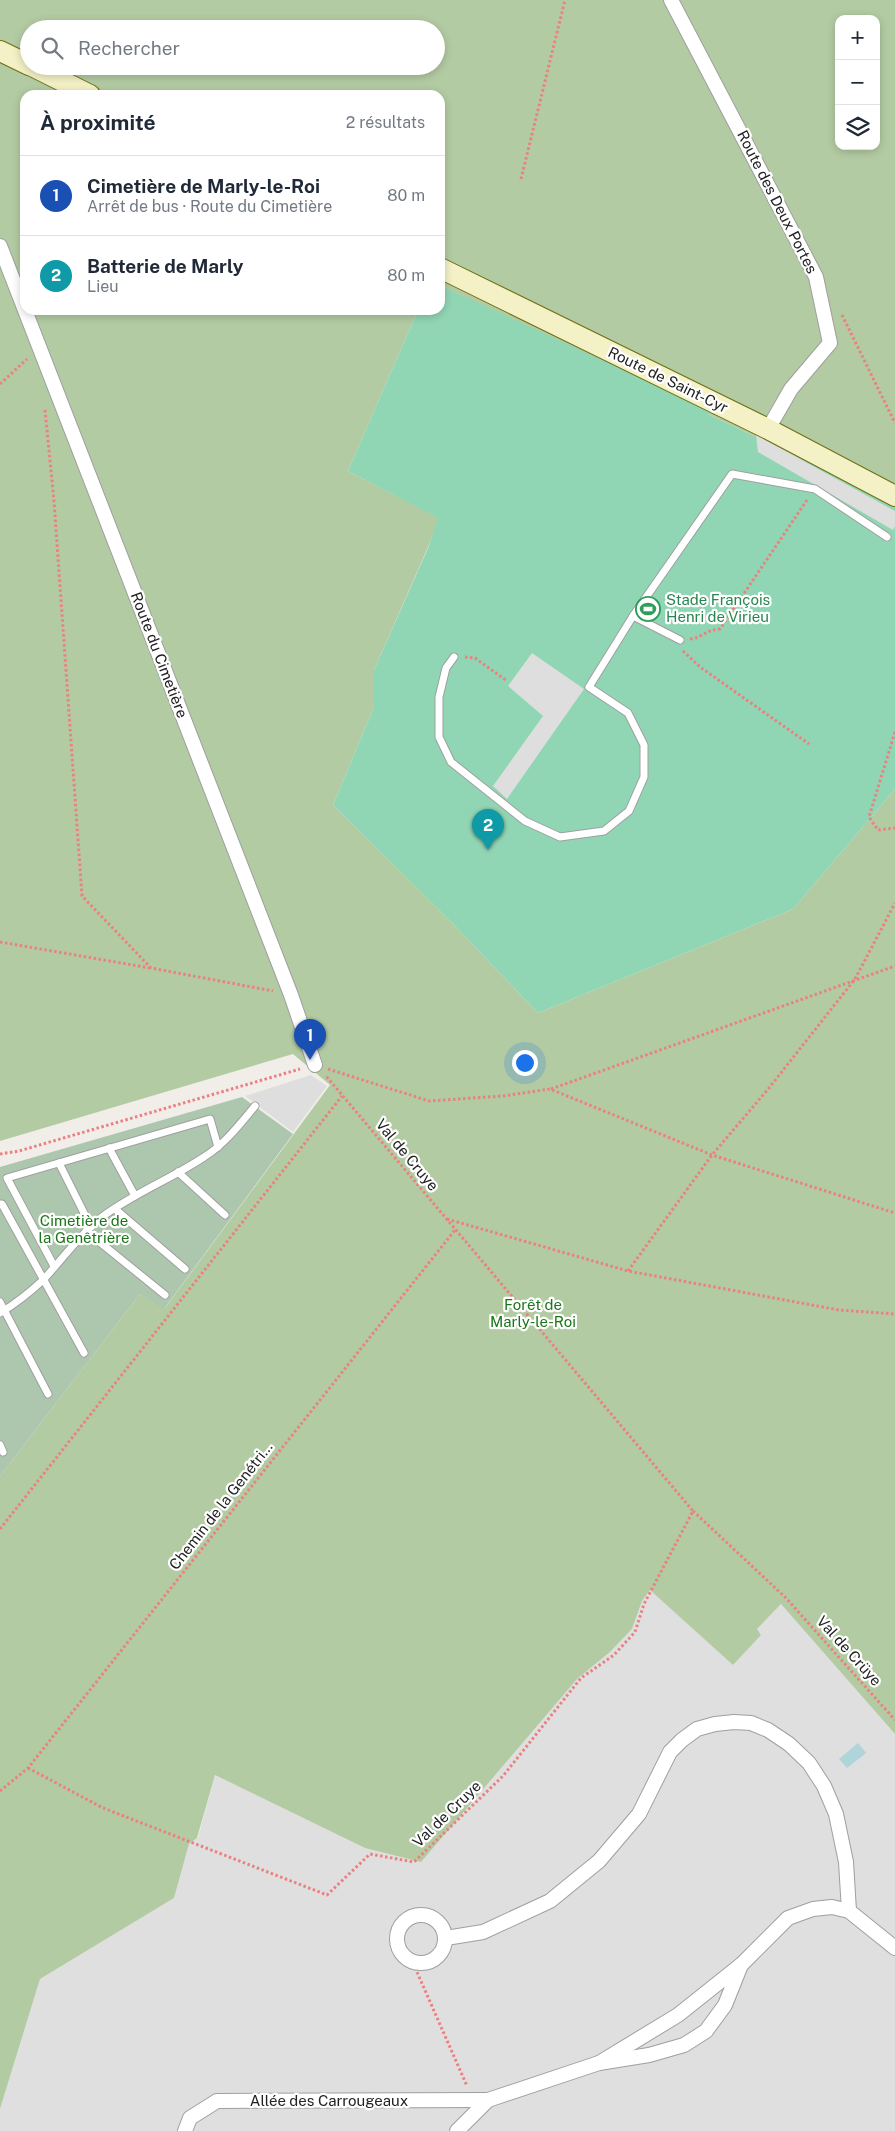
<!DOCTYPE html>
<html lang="fr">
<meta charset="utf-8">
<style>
:root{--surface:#fff;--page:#f2f2f3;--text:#1f2937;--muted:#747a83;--line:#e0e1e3;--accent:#b45309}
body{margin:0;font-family:"Public Sans",sans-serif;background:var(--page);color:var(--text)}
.controls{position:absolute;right:15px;top:15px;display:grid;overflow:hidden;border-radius:10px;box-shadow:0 2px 8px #0003}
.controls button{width:45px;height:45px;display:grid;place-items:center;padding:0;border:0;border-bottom:1px solid var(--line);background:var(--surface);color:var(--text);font:25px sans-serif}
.you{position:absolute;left:524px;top:1062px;width:18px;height:18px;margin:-12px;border:4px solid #fff;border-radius:50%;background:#1a73e8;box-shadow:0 0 0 8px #1a73e833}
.badge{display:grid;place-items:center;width:32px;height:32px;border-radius:50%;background:var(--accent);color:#fff;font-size:16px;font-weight:700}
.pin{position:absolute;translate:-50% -41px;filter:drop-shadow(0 1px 2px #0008)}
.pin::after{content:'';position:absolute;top:26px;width:18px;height:15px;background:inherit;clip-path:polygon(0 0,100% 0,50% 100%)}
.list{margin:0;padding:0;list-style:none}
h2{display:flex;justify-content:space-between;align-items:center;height:65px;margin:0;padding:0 20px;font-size:21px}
h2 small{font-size:16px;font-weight:400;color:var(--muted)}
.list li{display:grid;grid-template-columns:32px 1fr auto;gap:15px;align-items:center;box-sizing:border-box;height:80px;padding:0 20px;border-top:1px solid var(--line)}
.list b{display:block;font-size:19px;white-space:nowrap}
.list p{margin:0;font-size:16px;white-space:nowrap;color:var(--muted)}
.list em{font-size:16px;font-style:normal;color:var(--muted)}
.icon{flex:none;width:28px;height:28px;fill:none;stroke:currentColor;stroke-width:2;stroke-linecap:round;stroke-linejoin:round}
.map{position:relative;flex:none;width:895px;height:2131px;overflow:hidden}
.search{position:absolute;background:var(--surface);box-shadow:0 2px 8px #0003;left:20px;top:20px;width:425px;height:55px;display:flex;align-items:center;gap:12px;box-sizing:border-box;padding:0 18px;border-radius:28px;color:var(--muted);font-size:19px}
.panel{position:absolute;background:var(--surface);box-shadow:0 2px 8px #0003;left:20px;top:90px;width:425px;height:225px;border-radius:15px}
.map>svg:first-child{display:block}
</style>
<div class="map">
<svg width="895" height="2131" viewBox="0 0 895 2131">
<rect width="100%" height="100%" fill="#f1ede9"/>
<polygon fill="#dfdfdf" points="650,1589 733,1665 761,1634 756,1630 781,1604 895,1734 895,2131 0,2131 0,2109 40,1979 174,1898 189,1844 198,1838 215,1775 365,1848 610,1652 632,1629 642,1601"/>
<path fill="#b3cba3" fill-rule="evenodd" d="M0,0H895V504L440,285V95H25V310H418L348,471L439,518L428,547L374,670V707L333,805L456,927L538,1013L793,909L895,789V1734L781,1604L757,1629L761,1635L733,1665L650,1590L642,1601L632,1629L610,1652L577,1679L421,1862L365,1848L215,1775L197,1838L189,1844L174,1898L40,1979L0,2109V1476L140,1294L165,1308L330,1085L293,1054L0,1141ZM839,19H876V146H839ZM29,29H436V66H29Z"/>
<polygon fill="#adc7ae" points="242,1097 293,1134 164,1309 140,1294 0,1476 0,1167"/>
<polygon fill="#91d6b4" points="440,285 710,410 708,414 895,504 895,789 793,909 538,1013 456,927 333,805 374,707 374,670 428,548 438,518 348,471 418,310 440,310"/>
<g fill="#dedede">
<polygon points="756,435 895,511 895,526 893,530 758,452"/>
<polygon points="532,653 584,689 507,799 493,786 543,716 508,686"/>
<polygon points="311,1075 327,1086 293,1132 245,1096"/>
</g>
<polygon fill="#afd4d9" points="858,1743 866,1753 847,1768 839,1759"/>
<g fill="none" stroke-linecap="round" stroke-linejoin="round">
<defs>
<g id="lane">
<polyline points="633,616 680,640"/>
<polyline points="454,657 446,668 439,697 439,737 451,762 525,821 560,837 604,831 629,811 644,777 644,745 628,713 589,687 633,616 732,474 815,489 887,537"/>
<polyline points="109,1148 135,1196"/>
<polyline points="59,1163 91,1227"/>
<polyline points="178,1172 225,1215"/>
<polyline points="0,1204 2,1204 84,1353"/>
<polyline points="115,1209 185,1269"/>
<polyline points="86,1231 165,1295"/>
<polyline points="54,1266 7,1178 210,1119 218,1147"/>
<polyline points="0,1302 48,1394"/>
<path d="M0,1313C15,1304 29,1293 42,1281C63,1259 78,1236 102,1217C134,1193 171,1179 204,1157C225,1144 240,1124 255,1106"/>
<polyline points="0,1445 3,1452"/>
</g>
<g id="street">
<polyline points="671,0 816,277 830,343 791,389 768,429"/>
<polyline points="0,246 291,995 315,1065"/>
<circle cx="421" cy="1939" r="24"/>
<polyline points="446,1938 483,1932 550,1901 599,1861 639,1814 670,1752 682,1740 697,1729 715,1724 734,1722 751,1723 768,1730 789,1744 809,1763 824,1786 836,1814 846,1862 849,1911"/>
<polyline points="599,2063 678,2015 742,1964 788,1918 813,1909 832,1907 849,1911 895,1948"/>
<polyline points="185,2131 190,2118 217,2101 488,2100"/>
<polyline points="457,2131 488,2100 599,2063 649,2055 684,2045 706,2031 725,2005 741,1965"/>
</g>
<g id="secondary">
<polyline points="0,51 29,65"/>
<polyline points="32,66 90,95"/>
<polyline points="440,268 768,429 895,496"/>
</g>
</defs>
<use href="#lane" stroke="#9f9f9f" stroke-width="9"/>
<use href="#street" stroke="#9f9f9f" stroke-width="16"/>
<use href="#secondary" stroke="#6f6f12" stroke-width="22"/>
<g stroke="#eb8081" stroke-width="3" stroke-dasharray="2.5 2.5" stroke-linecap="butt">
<polyline points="521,179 565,0"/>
<polyline points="842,315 895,423"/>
<polyline points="0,384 27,359"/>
<polyline points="45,410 54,501 82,896 151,968 273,991"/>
<path d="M690,639C702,638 707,629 720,629L807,500"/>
<polyline points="683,651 700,667 809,744"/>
<polyline points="465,657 475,658 507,681"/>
<polyline points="895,732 869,817 878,830 895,828"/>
<polyline points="0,942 150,968"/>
<polyline points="328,1069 429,1101 503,1096 550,1089 712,1155 895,1213"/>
<polyline points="551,1089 895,966"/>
<polyline points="0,1154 19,1151 300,1069"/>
<polyline points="447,1219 628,1271 839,1310 895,1314"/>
<polyline points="628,1271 712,1155 769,1088 855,979 895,903"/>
<polyline points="693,1511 786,1598 895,1720"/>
<polyline points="0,1529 342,1096"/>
<polyline points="28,1768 103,1808 327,1895 370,1854 414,1862 503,1776 581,1678 614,1655 635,1632 644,1604 693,1511 326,1076"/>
<polyline points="0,1791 28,1768 455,1230"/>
<polyline points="413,1963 467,2086"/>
</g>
<use href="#lane" stroke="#fff" stroke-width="7"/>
<use href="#street" stroke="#fff" stroke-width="14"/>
<use href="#secondary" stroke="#f3f1c5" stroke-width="20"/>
</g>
<defs>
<symbol id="stadium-ring" viewBox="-11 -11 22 22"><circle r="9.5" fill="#fff" stroke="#2e9e5b" stroke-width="1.5"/><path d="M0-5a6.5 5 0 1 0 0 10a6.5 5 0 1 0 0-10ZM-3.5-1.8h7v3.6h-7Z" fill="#2e9e5b"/></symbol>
</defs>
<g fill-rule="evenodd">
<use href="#stadium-ring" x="634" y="595" width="28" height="28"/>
</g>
<g text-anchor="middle" stroke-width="4.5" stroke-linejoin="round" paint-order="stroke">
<g font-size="15" fill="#222" stroke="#fff">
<text transform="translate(777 202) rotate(63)" y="5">Route des Deux Portes</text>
<text transform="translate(668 380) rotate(26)" y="5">Route de Saint-Cyr</text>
<text transform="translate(159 655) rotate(69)" y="5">Route du Cimetière</text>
<text transform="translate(407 1155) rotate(50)" y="5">Val de Cruye</text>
<text transform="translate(221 1506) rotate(-52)" y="5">Chemin de la Genétri...</text>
<text transform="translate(849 1651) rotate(48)" y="5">Val de Crüye</text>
<text transform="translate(447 1814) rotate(-44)" y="5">Val de Cruye</text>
<text x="329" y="2106">Allée des Carrougeaux</text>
</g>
<g font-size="15" fill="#27864d" stroke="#fff" text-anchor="start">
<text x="666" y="605">Stade François<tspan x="666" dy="17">Henri de Virieu</tspan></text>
</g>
<g font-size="15" fill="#1b7619" stroke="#fff">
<text x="84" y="1226">Cimetière de<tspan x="84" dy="17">la Genêtrière</tspan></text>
<text x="533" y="1310">Forêt de<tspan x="533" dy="17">Marly-le-Roi</tspan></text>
</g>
</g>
</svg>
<div class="controls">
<button>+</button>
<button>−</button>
<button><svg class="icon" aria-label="layers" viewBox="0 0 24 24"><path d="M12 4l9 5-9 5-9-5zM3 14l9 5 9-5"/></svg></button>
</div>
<div class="you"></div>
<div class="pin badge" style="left:310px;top:1060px;background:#1a4fb4">1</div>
<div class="pin badge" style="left:488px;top:850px;background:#0f9aa8">2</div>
<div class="search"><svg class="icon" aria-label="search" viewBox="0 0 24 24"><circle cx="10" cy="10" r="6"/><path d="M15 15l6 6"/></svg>Rechercher</div>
<section class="panel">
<h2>À proximité<small>2 résultats</small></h2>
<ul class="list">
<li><span class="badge" style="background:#1a4fb4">1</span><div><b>Cimetière de Marly-le-Roi</b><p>Arrêt de bus · Route du Cimetière</p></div><em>80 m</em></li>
<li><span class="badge" style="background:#0f9aa8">2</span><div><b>Batterie de Marly</b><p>Lieu</p></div><em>80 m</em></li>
</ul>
</section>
</div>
